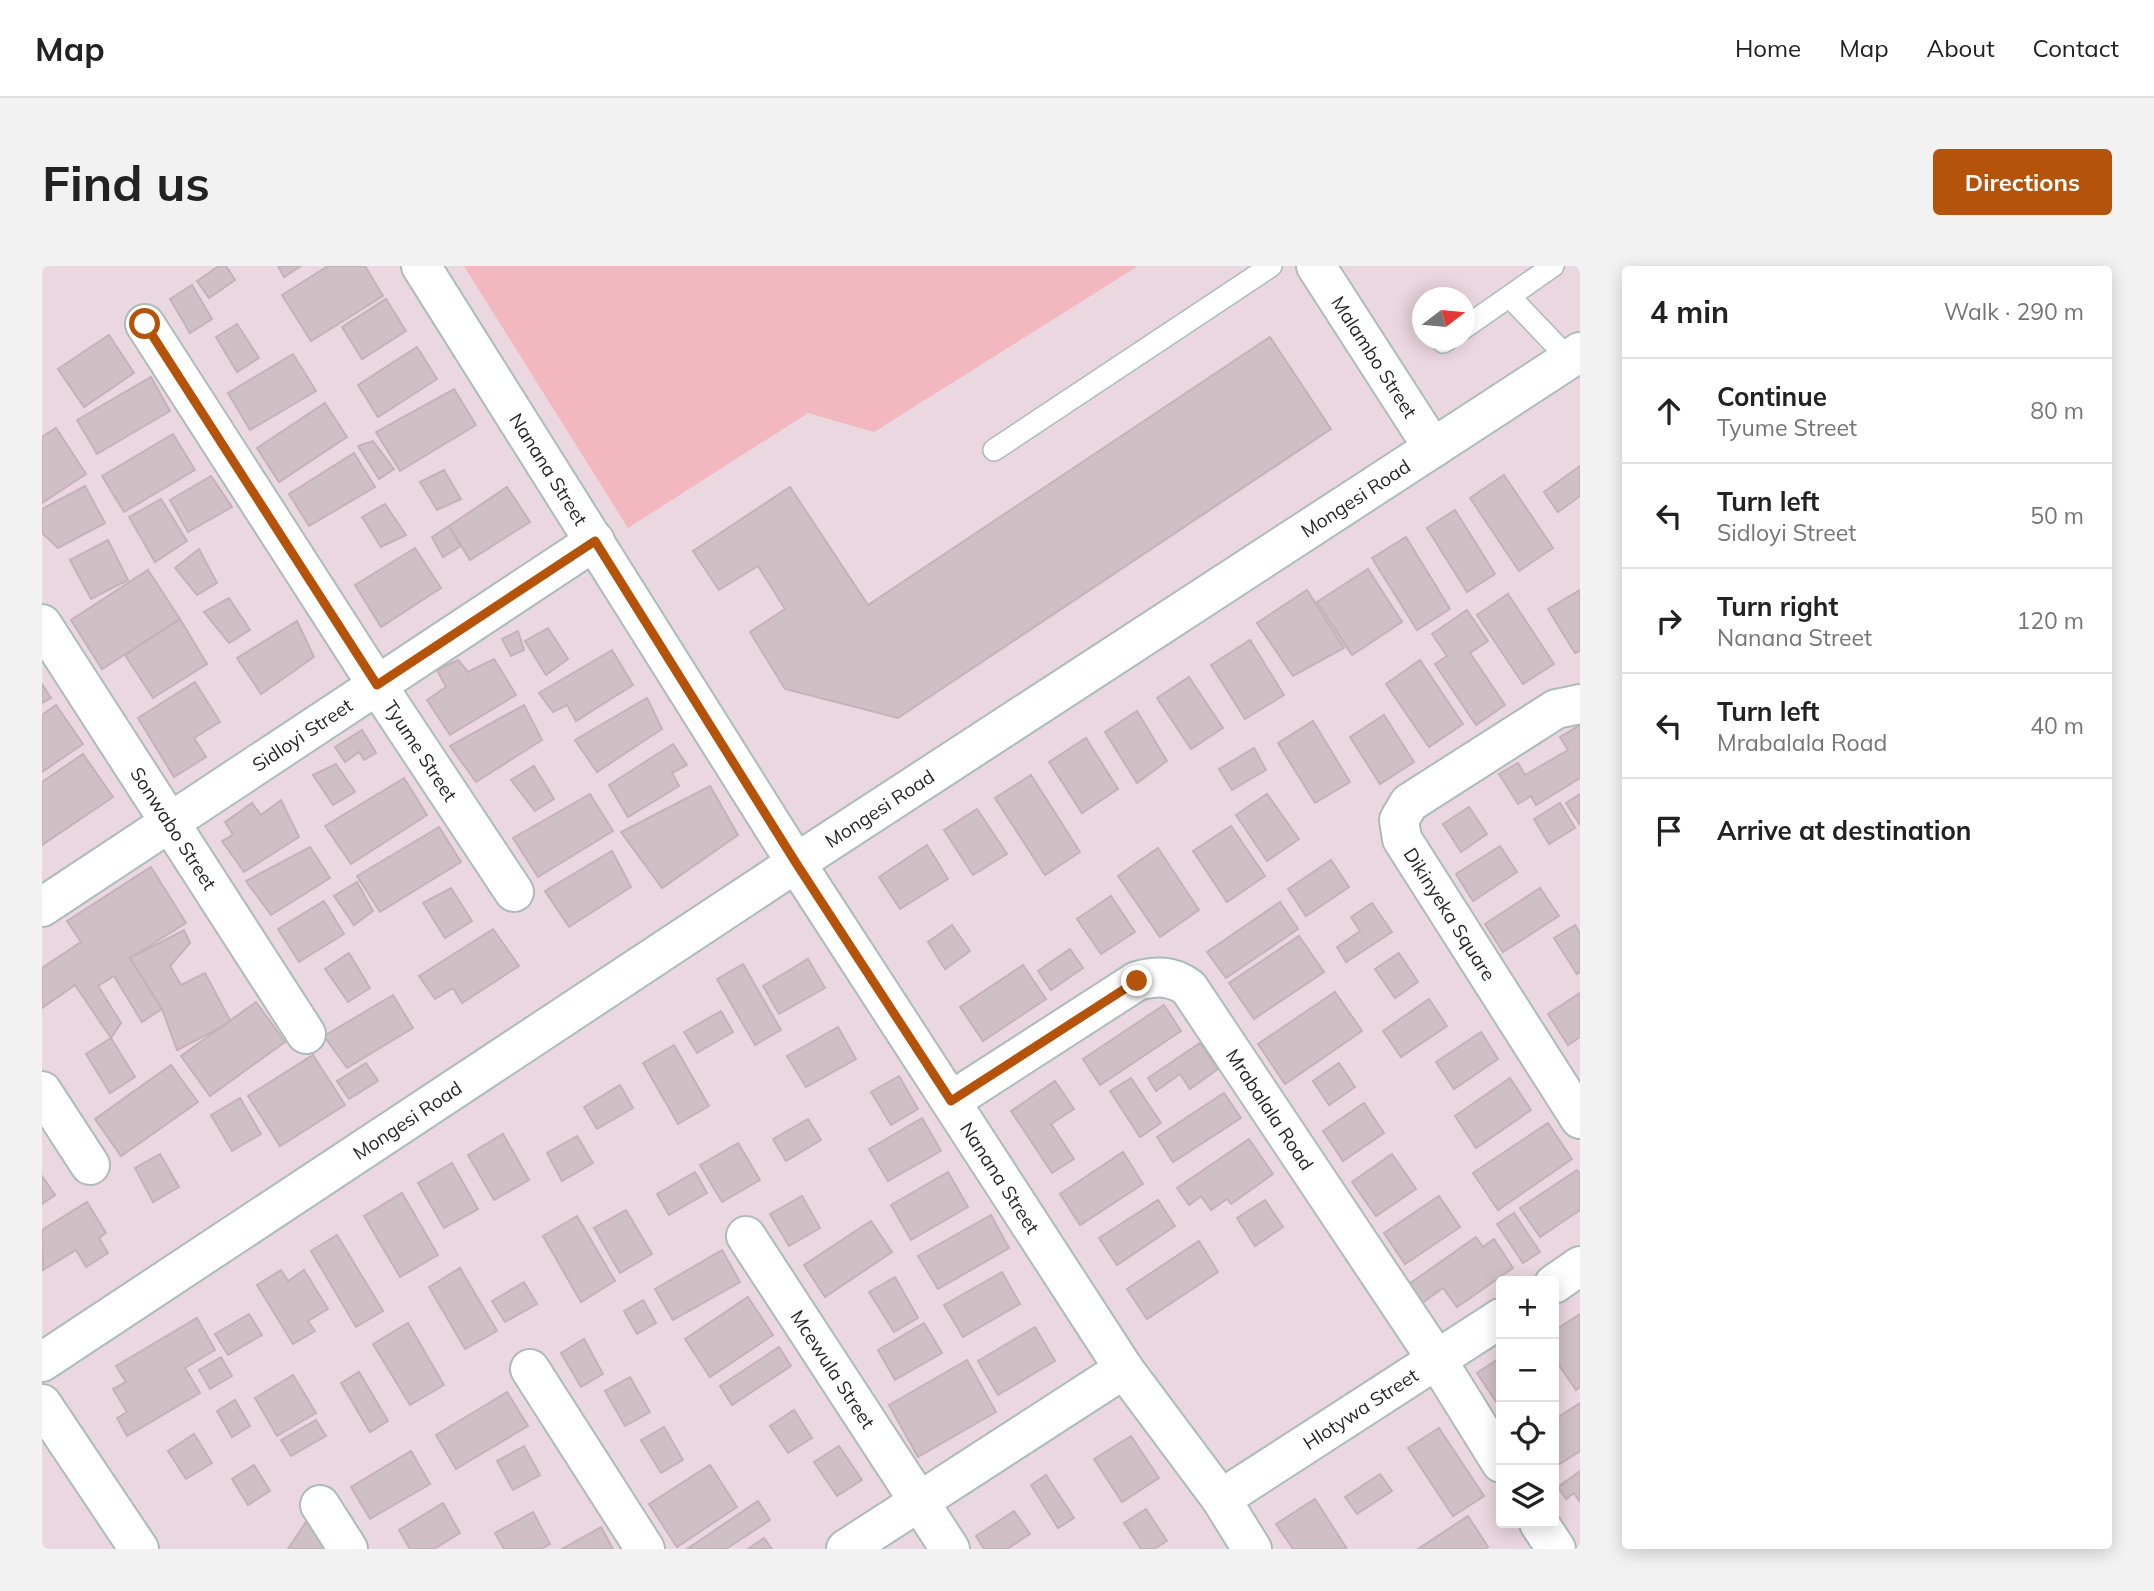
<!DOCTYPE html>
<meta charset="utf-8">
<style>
:root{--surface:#fff;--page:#f2f2f2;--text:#222;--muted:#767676;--line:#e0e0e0;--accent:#b45309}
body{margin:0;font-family:Mulish,sans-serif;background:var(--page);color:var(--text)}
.controls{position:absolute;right:21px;bottom:21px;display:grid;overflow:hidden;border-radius:7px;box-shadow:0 4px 18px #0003}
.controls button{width:63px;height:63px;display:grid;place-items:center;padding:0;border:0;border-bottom:2px solid var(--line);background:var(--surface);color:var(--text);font:35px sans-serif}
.compass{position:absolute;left:1370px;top:21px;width:63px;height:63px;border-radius:50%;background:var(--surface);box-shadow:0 4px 18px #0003;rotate:74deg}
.stop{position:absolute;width:21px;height:21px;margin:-16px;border:5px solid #b45309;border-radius:50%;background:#fff}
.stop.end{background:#b45309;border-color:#fff;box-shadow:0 2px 7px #0008}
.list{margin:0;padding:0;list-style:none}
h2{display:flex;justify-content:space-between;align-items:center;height:91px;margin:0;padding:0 28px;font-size:30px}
h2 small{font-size:23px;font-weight:400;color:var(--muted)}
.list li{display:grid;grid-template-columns:46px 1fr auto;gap:21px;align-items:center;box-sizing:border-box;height:105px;padding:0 28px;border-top:2px solid var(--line)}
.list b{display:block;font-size:26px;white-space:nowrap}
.list p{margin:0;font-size:23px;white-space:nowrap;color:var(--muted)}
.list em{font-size:23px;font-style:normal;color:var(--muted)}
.icon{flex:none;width:38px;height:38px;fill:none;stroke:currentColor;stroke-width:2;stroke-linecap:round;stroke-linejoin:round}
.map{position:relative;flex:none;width:1538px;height:1283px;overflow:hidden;border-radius:7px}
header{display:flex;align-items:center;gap:42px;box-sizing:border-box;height:98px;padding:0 35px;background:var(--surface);border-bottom:2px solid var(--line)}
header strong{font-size:33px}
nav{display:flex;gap:38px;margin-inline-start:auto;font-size:24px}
.intro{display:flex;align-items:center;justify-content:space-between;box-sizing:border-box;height:168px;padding:0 42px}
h1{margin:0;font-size:49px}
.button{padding:18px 32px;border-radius:7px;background:var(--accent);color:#fff;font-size:24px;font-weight:700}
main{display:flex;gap:42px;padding:0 42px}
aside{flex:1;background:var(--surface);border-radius:7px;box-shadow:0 4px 18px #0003}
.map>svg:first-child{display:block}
</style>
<header>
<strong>Map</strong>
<nav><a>Home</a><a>Map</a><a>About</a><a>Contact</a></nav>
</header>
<div class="intro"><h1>Find us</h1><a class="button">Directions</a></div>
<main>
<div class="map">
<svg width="1538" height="1283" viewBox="0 0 1538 1283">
<rect width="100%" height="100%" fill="#ebd7df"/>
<polygon fill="#f2b7bf" points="422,0 1096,0 832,166 766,147 586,262"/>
<g fill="#cfc0c5" stroke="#c5b1b8" stroke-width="2">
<polygon points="177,0 184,0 193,14 167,32 155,15"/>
<polygon points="236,0 259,0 242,11"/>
<polygon points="286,0 323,0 341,30 269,75 240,29"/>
<polygon points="150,19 170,53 148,67 128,33"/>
<polygon points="344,33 364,65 320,93 300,61"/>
<polygon points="195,58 217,92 195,106 174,71"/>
<polygon points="67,69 92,107 42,141 16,103"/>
<polygon points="1228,71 1289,163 856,452 743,423 708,366 743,343 716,300 677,324 651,285 748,221 826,339"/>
<polygon points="375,81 395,113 336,151 316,119"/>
<polygon points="251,88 274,125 208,164 186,127"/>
<polygon points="109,111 128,145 55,188 35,154"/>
<polygon points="412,123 434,159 358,205 334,166"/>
<polygon points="283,137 305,171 237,216 215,182"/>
<polygon points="14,162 44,208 0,237 0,171"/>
<polygon points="131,168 153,204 82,246 60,210"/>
<polygon points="331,175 352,203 337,213 316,180"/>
<polygon points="312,187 333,221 267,260 247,228"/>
<polygon points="1538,200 1538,230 1516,246 1502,226"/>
<polygon points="402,204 419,233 395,244 378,216"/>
<polygon points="1462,209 1511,282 1477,305 1428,232"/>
<polygon points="169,210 190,241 146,266 128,234"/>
<polygon points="43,220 63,257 16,282 0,267 0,243"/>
<polygon points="465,221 488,256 428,294 407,260"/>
<polygon points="119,233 145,275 113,296 87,251"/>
<polygon points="343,238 364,269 339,281 320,251"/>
<polygon points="1413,244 1453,308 1425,326 1385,262"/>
<polygon points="407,260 419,280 401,291 390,271"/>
<polygon points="1364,271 1408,343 1375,364 1330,292"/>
<polygon points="66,274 86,314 49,333 28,294"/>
<polygon points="373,282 399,322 339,361 313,319"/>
<polygon points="157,283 175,317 155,329 133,302"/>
<polygon points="1326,303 1360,356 1310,389 1275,336"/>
<polygon points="106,304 138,353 60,403 29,354"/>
<polygon points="1265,324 1302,382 1251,410 1215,357"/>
<polygon points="1538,324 1538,385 1533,387 1506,343"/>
<polygon points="1466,328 1512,398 1481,418 1435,349"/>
<polygon points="187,332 208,364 187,377 162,346"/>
<polygon points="1425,344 1446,375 1428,387 1463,439 1434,459 1393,398 1405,390 1390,368"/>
<polygon points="138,353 165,398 111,432 83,389"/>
<polygon points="255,355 272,391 219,428 195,392"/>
<polygon points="506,362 526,393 504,409 483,375"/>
<polygon points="476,365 482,384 469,390 460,373"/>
<polygon points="1208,374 1242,429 1203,453 1169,399"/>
<polygon points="570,384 591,419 534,455 525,439 511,446 497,427"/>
<polygon points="452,393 474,429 408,469 385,434 404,421 395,404 416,394 426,406"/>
<polygon points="1378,394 1421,458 1387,481 1344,418"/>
<polygon points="1147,411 1181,462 1149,483 1115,432"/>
<polygon points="153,416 178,456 152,472 164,491 132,511 96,452"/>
<polygon points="0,418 9,432 0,437"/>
<polygon points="605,432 620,463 555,506 533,474"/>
<polygon points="14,439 41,478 0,506 0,449"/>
<polygon points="482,439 500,474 434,516 408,480"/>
<polygon points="1095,445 1125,495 1095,517 1063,466"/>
<polygon points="1342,449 1372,496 1338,518 1308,471"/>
<polygon points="1271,455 1308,516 1273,537 1236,477"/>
<polygon points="1538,459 1538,512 1494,539 1489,530 1476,538 1457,508 1476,497 1483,509 1526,484 1518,471"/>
<polygon points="320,464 334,487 322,494 317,486 303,496 293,481"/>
<polygon points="1044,472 1076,523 1040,547 1007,496"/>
<polygon points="631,478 645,499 630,507 637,520 586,551 567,519"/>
<polygon points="1212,482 1224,504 1190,524 1177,503"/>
<polygon points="41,488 71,531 0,579 0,516"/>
<polygon points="294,498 313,526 291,539 271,509"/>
<polygon points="492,500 512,533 493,545 469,514"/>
<polygon points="989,509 1038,586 1003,609 953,532"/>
<polygon points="362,512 385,549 309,598 283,560"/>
<polygon points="668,520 696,569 620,622 579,566"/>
<polygon points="548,528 571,565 496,611 471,572"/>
<polygon points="1225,528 1257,573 1225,595 1194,549"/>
<polygon points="1538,528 1538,559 1524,537"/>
<polygon points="239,534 257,571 202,606 180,575 191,569 183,556 210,537 219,549"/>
<polygon points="1518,537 1533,562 1507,578 1492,553"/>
<polygon points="1427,541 1445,568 1419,586 1401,558"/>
<polygon points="935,543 965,588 931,609 902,564"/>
<polygon points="1189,560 1223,610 1185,636 1151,585"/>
<polygon points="397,561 419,596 338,646 315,610"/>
<polygon points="885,579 906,613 858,643 837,611"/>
<polygon points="1458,580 1475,606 1431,635 1414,608"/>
<polygon points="268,581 288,612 229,649 204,615"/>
<polygon points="1116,582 1157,644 1118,671 1076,610"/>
<polygon points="570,585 589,621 527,661 503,625"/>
<polygon points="1289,594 1307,621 1264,650 1246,623"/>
<polygon points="109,601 144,657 88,692 120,743 100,756 72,710 56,720 79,757 69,772 33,719 0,742 0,702 39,676 25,655"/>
<polygon points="315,616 331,645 312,659 292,630"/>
<polygon points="409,622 430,655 403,672 381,637"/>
<polygon points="1498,622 1517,650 1461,686 1443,658"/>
<polygon points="1069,630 1093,666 1059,688 1035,653"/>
<polygon points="282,635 302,668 257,696 236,663"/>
<polygon points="1238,636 1256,663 1184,712 1165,686"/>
<polygon points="1330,637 1350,666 1304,696 1295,681 1318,665 1309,651"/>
<polygon points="910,659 928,685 903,703 886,676"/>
<polygon points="1533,659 1538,667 1538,706 1535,708 1512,672"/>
<polygon points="451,663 477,700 420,737 411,722 393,733 377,710"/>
<polygon points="142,664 148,677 128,700 139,719 163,707 189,756 135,784 120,743 88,692"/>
<polygon points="1257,670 1282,706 1212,753 1187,717"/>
<polygon points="1028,683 1041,702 1009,724 996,705"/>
<polygon points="307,687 328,722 306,736 283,703"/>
<polygon points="1357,687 1376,716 1353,732 1333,703"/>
<polygon points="766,693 783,722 737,748 721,720"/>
<polygon points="701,698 739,764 713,779 675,713"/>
<polygon points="981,699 1004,733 941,775 918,741"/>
<polygon points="1293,726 1320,765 1243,818 1216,778"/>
<polygon points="1538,727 1538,771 1526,779 1506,748"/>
<polygon points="351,729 371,762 305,802 282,770"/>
<polygon points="1387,733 1405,760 1359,791 1341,765"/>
<polygon points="214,736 243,776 168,830 139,790"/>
<polygon points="1122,739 1139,765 1058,819 1041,793"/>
<polygon points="679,745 691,766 655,787 642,766"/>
<polygon points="796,761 814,793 764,821 745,790"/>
<polygon points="1439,766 1456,793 1412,823 1394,796"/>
<polygon points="69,772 93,811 68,827 44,788"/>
<polygon points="1158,777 1176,803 1148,823 1138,808 1114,825 1106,812"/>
<polygon points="632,779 667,840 636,858 601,797"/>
<polygon points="271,789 303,839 238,880 206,830"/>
<polygon points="324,797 336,815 307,833 295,815"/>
<polygon points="1297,797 1313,821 1287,839 1271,815"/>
<polygon points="129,799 156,836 79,890 53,853"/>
<polygon points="857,810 876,843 849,859 829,826"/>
<polygon points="1089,812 1119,857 1098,871 1068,825"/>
<polygon points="1468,812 1489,844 1434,882 1413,850"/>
<polygon points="1013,815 1032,843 1009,858 1032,893 1010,907 969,845"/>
<polygon points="578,819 591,842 555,863 542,841"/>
<polygon points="1182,827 1199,852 1131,896 1115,871"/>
<polygon points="198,832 219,868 190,885 169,849"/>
<polygon points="1322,837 1342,867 1301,895 1281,865"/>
<polygon points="880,852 899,885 846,915 827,883"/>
<polygon points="766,853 779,874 744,895 731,873"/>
<polygon points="1506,857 1530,893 1456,944 1431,907"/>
<polygon points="461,868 487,914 452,934 426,889"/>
<polygon points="535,870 551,897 520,915 505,887"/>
<polygon points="1207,873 1231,908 1189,938 1185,933 1169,944 1159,930 1147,939 1135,922"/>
<polygon points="696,877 718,914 680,936 658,899"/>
<polygon points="1081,886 1101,918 1038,959 1018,928"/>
<polygon points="118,888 137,921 111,936 93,902"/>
<polygon points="1350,888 1374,923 1334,950 1310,916"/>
<polygon points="410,897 436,943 402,962 376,917"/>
<polygon points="1535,904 1538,908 1538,944 1498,971 1478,942"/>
<polygon points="653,906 665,927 627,949 615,928"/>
<polygon points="906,906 926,941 869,974 849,939"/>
<polygon points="0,910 13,929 0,938"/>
<polygon points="360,927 396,989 358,1011 322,950"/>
<polygon points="760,930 778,962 747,980 728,948"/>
<polygon points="1397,930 1418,961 1363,998 1342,967"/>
<polygon points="1116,934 1133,960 1075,999 1057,972"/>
<polygon points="1223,934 1241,961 1213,980 1195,952"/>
<polygon points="45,936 64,967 57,972 66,987 44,1001 34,984 1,1004 0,964"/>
<polygon points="584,944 610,988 578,1007 552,962"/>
<polygon points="1472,947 1498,986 1481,997 1455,958"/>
<polygon points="949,949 967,982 896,1023 876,990"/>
<polygon points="535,950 573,1015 539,1036 501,970"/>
<polygon points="829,955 850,986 783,1031 762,999"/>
<polygon points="295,969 341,1045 314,1061 269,985"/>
<polygon points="1434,971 1441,981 1452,973 1471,1002 1415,1041 1401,1022 1380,1037 1367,1018"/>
<polygon points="1157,975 1176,1006 1105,1053 1085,1023"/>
<polygon points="680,984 698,1016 631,1054 613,1023"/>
<polygon points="418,1002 455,1065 423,1083 387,1021"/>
<polygon points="239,1004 246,1015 262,1004 286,1043 266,1055 273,1065 251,1078 215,1019"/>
<polygon points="960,1006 978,1038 921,1071 902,1039"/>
<polygon points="853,1011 876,1052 852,1066 827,1026"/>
<polygon points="482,1016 495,1038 463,1056 450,1035"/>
<polygon points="706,1031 731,1069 668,1111 643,1073"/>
<polygon points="601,1034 614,1057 595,1068 582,1045"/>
<polygon points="207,1048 220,1069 186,1089 173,1068"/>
<polygon points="1538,1048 1538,1121 1534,1124 1512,1092 1512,1065"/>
<polygon points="155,1052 173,1084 143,1102 158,1127 85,1170 75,1152 85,1146 71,1123 84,1116 74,1100"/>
<polygon points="366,1057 402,1119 368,1139 331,1078"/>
<polygon points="882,1057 900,1087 853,1114 836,1084"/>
<polygon points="993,1061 1013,1095 956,1129 936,1095"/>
<polygon points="542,1073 561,1108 539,1121 519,1087"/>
<polygon points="737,1081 749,1100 690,1139 678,1120"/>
<polygon points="179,1091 190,1110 168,1123 157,1104"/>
<polygon points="1459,1091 1459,1143 1435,1107"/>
<polygon points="925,1094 954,1146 876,1191 847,1139"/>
<polygon points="317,1106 346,1155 328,1166 299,1117"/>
<polygon points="251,1109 274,1147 235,1170 213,1132"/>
<polygon points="588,1111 608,1146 583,1160 563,1125"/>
<polygon points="465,1126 486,1160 414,1203 394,1169"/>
<polygon points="193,1134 208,1160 190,1171 175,1145"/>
<polygon points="1538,1137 1538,1185 1513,1201 1512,1154"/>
<polygon points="752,1144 770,1172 746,1187 728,1160"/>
<polygon points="274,1154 284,1170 249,1190 239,1174"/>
<polygon points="622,1161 641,1194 619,1207 599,1174"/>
<polygon points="1397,1162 1442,1230 1411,1250 1366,1182"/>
<polygon points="152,1168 170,1197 144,1213 126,1185"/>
<polygon points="1089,1170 1117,1212 1080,1236 1052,1193"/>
<polygon points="482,1180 498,1209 471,1224 455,1195"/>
<polygon points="797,1180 820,1214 795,1230 772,1196"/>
<polygon points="369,1185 388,1218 328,1253 309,1221"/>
<polygon points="212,1199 228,1225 206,1239 190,1213"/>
<polygon points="668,1199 695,1241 635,1281 607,1238"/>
<polygon points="1538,1205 1538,1236 1532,1227 1524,1233 1516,1221"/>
<polygon points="1338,1208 1350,1225 1315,1248 1303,1231"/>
<polygon points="1004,1209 1032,1252 1016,1262 989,1219"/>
<polygon points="1273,1233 1305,1283 1251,1283 1234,1258"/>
<polygon points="716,1235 728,1254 684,1283 645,1283"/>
<polygon points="401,1237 418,1267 392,1283 368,1283 357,1264"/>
<polygon points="1104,1243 1125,1275 1112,1283 1099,1283 1082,1257"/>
<polygon points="972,1245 988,1268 965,1283 942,1283 934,1270"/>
<polygon points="491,1246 508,1278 499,1283 462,1283 453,1267"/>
<polygon points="1426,1250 1446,1281 1443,1283 1376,1283"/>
<polygon points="264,1256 290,1273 283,1283 246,1283"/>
<polygon points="559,1261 571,1283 520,1283"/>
<polygon points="722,1272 730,1283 706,1283"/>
</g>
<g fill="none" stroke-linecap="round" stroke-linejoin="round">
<defs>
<g id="service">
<polyline points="1468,31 1527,93"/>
<polyline points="1422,62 1511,0"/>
<polyline points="1401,76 1405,74"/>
<polyline points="952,184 1229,0"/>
</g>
<g id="minor">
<path id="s1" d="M379,0L754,597L1082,1103L1179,1233L1210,1283"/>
<path id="s2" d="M1274,0L1391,182"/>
<path id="s3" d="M103,58L335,419L472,626"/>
<path id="s4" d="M0,358L264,768"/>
<path id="s5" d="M1538,438L1514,443L1367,537L1357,554L1360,573L1538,853"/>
<path id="s6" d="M0,641L553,275"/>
<polyline points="0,825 48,899"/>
<path id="s7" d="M909,835L1095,715C1114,710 1130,709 1147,722L1395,1094L1459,1197"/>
<path id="s8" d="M704,970L908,1283"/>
<polyline points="1512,1018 1538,1000"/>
<path id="s9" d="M0,1096L754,597L1538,86"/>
<polyline points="488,1103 603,1283"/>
<polyline points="0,1138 97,1283"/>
<path id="s10" d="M1179,1233L1459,1052"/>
<polyline points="278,1239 306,1283"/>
<polyline points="1497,1257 1514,1283"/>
<polyline points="804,1283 1082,1103"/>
</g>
</defs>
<use href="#service" stroke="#abbcb9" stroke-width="24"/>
<use href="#minor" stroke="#abbcb9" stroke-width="42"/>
<use href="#service" stroke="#fff" stroke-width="21"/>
<use href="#minor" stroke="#fff" stroke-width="38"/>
</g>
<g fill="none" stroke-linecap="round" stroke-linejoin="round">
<polyline stroke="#b45309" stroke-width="9" points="103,58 335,419 553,275 754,597 909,835 1095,715"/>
</g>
<g text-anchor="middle" stroke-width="5" stroke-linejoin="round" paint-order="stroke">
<g font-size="19" fill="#272727" stroke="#fff">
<text dy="7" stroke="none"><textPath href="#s2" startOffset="108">Malambo Street</textPath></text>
<text dy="7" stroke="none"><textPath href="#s1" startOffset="240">Nanana Street</textPath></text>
<text dy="7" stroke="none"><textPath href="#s9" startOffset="1572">Mongesi Road</textPath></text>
<text dy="7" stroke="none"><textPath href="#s6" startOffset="312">Sidloyi Street</textPath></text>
<text dy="7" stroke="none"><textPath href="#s3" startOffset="508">Tyume Street</textPath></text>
<text dy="7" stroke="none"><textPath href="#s9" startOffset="1004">Mongesi Road</textPath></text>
<text dy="7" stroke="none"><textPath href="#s4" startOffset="243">Sonwabo Street</textPath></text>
<text dy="7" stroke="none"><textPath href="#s5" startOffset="327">Dikinyeka Square</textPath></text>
<text dy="7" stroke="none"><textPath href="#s7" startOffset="422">Mrabalala Road</textPath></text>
<text dy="7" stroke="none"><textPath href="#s9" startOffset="438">Mongesi Road</textPath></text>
<text dy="7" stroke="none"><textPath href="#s1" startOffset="1080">Nanana Street</textPath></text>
<text dy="7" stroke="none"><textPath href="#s8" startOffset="159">Mcewula Street</textPath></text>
<text dy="7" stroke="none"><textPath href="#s10" startOffset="166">Hlotywa Street</textPath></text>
</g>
</g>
</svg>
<div class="controls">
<button>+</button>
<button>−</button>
<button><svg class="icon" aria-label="locate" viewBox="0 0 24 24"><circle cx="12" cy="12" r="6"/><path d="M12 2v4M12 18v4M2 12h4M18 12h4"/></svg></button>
<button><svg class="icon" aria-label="layers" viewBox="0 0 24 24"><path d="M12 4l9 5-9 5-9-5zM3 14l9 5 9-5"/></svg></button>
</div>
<svg class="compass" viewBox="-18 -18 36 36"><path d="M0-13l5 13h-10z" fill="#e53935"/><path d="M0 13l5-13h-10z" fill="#767676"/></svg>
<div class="stop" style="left:103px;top:58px"></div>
<div class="stop end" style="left:1095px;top:715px"></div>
</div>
<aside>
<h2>4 min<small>Walk · 290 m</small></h2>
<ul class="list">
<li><svg class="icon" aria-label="ahead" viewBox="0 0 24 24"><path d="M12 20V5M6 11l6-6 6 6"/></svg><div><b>Continue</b><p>Tyume Street</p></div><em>80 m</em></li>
<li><svg class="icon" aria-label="left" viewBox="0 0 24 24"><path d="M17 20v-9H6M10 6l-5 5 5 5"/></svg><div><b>Turn left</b><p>Sidloyi Street</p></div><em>50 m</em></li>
<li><svg class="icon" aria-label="right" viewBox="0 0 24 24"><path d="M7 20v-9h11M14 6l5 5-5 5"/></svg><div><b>Turn right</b><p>Nanana Street</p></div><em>120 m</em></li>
<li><svg class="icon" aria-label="left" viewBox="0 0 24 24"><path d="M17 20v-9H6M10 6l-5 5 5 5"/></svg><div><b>Turn left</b><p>Mrabalala Road</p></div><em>40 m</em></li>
<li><svg class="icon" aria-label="arrive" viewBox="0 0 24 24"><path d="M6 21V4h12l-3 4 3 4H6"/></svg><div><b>Arrive at destination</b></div></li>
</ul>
</aside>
</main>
